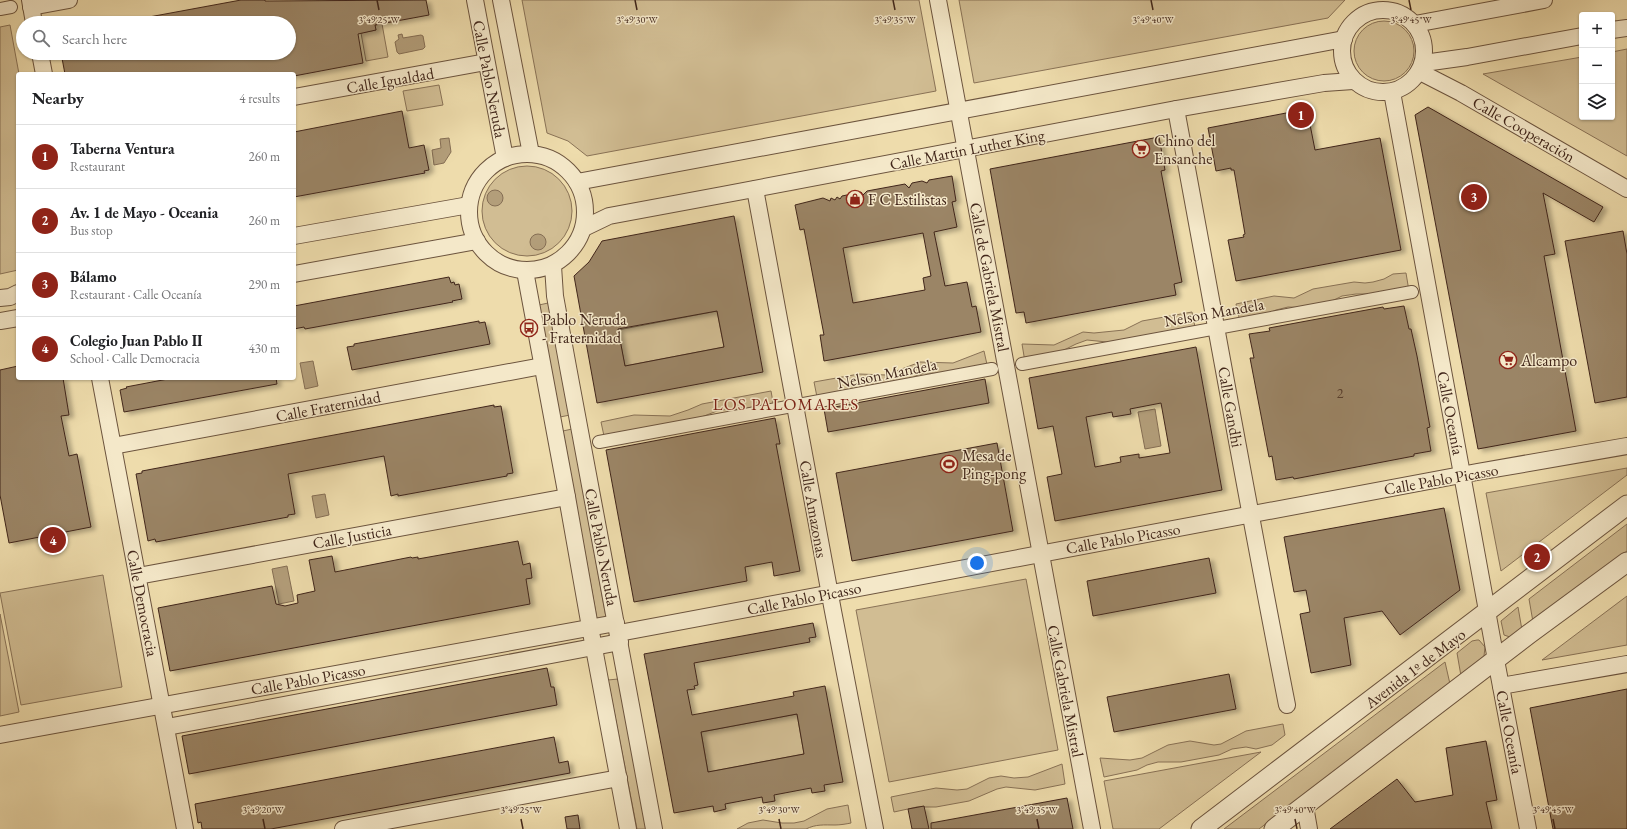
<!DOCTYPE html>
<meta charset="utf-8">
<style>
:root{--surface:#fff;--page:#f2f2f2;--text:#202124;--muted:#757577;--line:#e0e0e0;--accent:#8f2418}
body{margin:0;font-family:"EB Garamond",serif;background:var(--page);color:var(--text)}
.controls{position:absolute;right:12px;top:12px;display:grid;overflow:hidden;border-radius:4px;box-shadow:0 1px 3px #0004}
.controls button{width:36px;height:36px;display:grid;place-items:center;padding:0;border:0;border-bottom:1px solid var(--line);background:var(--surface);color:var(--text);font:20px sans-serif}
.you{position:absolute;left:977px;top:563px;width:14px;height:14px;margin:-10px;border:3px solid #fff;border-radius:50%;background:#1a73e8;box-shadow:0 0 0 6px #1a73e833}
.badge{display:grid;place-items:center;width:26px;height:26px;border-radius:50%;background:var(--accent);color:#fff;font-size:13px;font-weight:700}
.pin{position:absolute;translate:-50% -50%;border:2px solid #fff;box-shadow:0 1px 4px #0006}
.list{margin:0;padding:0;list-style:none}
h2{display:flex;justify-content:space-between;align-items:center;height:52px;margin:0;padding:0 16px;font-size:17px}
h2 small{font-size:13px;font-weight:400;color:var(--muted)}
.list li{display:grid;grid-template-columns:26px 1fr auto;gap:12px;align-items:center;box-sizing:border-box;height:64px;padding:0 16px;border-top:1px solid var(--line)}
.list b{display:block;font-size:15px;white-space:nowrap}
.list p{margin:0;font-size:13px;white-space:nowrap;color:var(--muted)}
.list em{font-size:13px;font-style:normal;color:var(--muted)}
.icon{flex:none;width:22px;height:22px;fill:none;stroke:currentColor;stroke-width:2;stroke-linecap:round;stroke-linejoin:round}
.map{position:relative;flex:none;width:1627px;height:829px;overflow:hidden}
.search{position:absolute;background:var(--surface);box-shadow:0 1px 3px #0004;left:16px;top:16px;width:280px;height:44px;display:flex;align-items:center;gap:10px;box-sizing:border-box;padding:0 14px;border-radius:22px;color:var(--muted);font-size:15px}
.panel{position:absolute;background:var(--surface);box-shadow:0 1px 3px #0004;left:16px;top:72px;width:280px;height:308px;border-radius:4px}
.map>svg:first-child{display:block}
</style>
<div class="map">
<svg width="1627" height="829" viewBox="0 0 1627 829">
<defs>
<filter id="shadow"><feDropShadow dx="4.5" dy="2.5" stdDeviation="2" flood-color="#0004"/></filter>
</defs>
<rect width="100%" height="100%" fill="#eedcac"/>
<filter id="stains"><feTurbulence type="fractalNoise" baseFrequency=".005" numOctaves="4"/><feColorMatrix values="0 0 0 0 .2 0 0 0 0 .09 0 0 0 0 .02 0 0 0 .5 -.17"/></filter>
<radialGradient id="worn" r=".72"><stop offset=".6" stop-color="#630" stop-opacity="0"/><stop offset="1" stop-color="#630" stop-opacity=".3"/></radialGradient>
<g fill="#d1bd93" stroke="#897256">
<polygon points="522,0 919,0 936,91 587,156 568,141 547,133"/>
<polygon points="959,0 1345,0 1328,18 974,83"/>
<circle cx="1384" cy="51" r="30"/>
<polygon points="382,24 388,57 366,61 361,33 376,30 375,25"/>
<polygon points="10,25 19,74 18,74 18,270 0,274 0,27"/>
<polygon points="1627,49 1627,156 1483,74 1582,57 1582,117 1612,117 1612,52"/>
<polygon points="439,85 443,105 407,111 403,91"/>
<circle cx="527" cy="211" r="45"/>
<polygon points="1406,273 1409,291 1368,294 1356,294 1342,296 1328,303 1313,308 1288,307 1276,310 1250,321 1240,322 1236,304 1274,296 1294,298 1313,289 1354,282 1365,283 1373,282 1384,279 1393,274"/>
<polygon points="548,303 570,415 560,417 539,305"/>
<polygon points="717,311 724,347 625,366 618,330"/>
<polygon points="1192,312 1195,327 1172,330 1148,339 1117,343 1087,340 1076,344 1046,359 1025,362 1022,344 1054,345 1083,332 1094,333 1124,330 1142,321"/>
<polygon points="984,351 988,369 959,374 926,373 918,375 897,385 817,397 814,382 859,374 886,375 920,362 953,363"/>
<polygon points="771,391 774,408 759,411 730,409 717,411 699,418 604,436 601,422 634,415 670,416 688,410 702,404"/>
<polygon points="572,429 606,617 597,619 563,431"/>
<polygon points="1627,468 1627,475 1501,571 1486,493"/>
<polygon points="1627,524 1627,551 1533,622 1529,599"/>
<polygon points="103,575 122,687 21,705 0,593"/>
<polygon points="1026,579 1058,750 889,782 856,610"/>
<polygon points="1627,596 1627,645 1542,660"/>
<polygon points="1518,607 1522,630 1510,637 1504,635 1501,621"/>
<polygon points="0,614 19,712 0,716"/>
<polygon points="1477,640 1479,640 1485,647 1484,656 1461,676 1457,653 1472,641"/>
<polygon points="1445,662 1450,684 1259,829 1224,829"/>
<polygon points="618,679 647,829 637,829 608,680"/>
<polygon points="797,714 804,754 708,772 701,732"/>
<polygon points="1283,724 1285,735 1272,745 1256,749 1246,747 1232,749 1219,755 1181,762 1158,762 1147,765 1137,770 1104,777 1100,758 1130,760 1142,758 1168,745 1190,741 1214,745 1221,744 1246,731"/>
<polygon points="1261,752 1159,829 1113,829 1104,781"/>
<polygon points="1062,764 1065,784 1035,790 1006,787 997,789 969,801 936,807 917,807 894,812 891,797 936,788 957,790 967,789 989,778 1001,776 1014,778 1028,777"/>
<path d="M848,805L851,823C846,824 840,825 835,825C824,825 816,824 806,829H737L748,823L763,820L782,823H794L804,821L827,809Z"/>
</g>
<g fill="#b39e7a" stroke="#856e54">
<polygon points="402,34 403,38 421,35 423,36 425,47 423,49 399,54 397,52 395,42 399,39 398,35"/>
<polygon points="449,138 451,152 444,163 434,165 432,150 441,148 440,139"/>
<circle cx="495" cy="198" r="8"/>
<circle cx="538" cy="242" r="8"/>
<polygon points="313,361 318,386 305,389 300,363"/>
<polygon points="1155,409 1161,446 1145,449 1138,412"/>
<polygon points="325,494 329,515 316,518 312,496"/>
<polygon points="287,566 294,601 279,604 272,569"/>
</g>
<g fill="#9b8566" stroke="#41261a" fill-rule="evenodd" filter="url(#shadow)">
<polygon points="241,0 265,0 265,1 426,0 429,15 375,25 376,30 358,34 363,63 294,76 294,74 65,74 61,53 289,53 289,23 150,23 149,17"/>
<polygon points="1428,107 1603,207 1594,222 1543,193 1555,254 1544,256 1576,431 1478,449 1415,115"/>
<polygon points="1307,109 1315,150 1380,138 1401,250 1236,281 1228,240 1244,237 1243,235 1245,234 1234,170 1231,170 1231,168 1216,171 1208,128"/>
<polygon points="402,111 409,148 424,145 429,170 424,171 425,173 294,197 294,132"/>
<polygon points="1159,137 1165,170 1161,171 1182,282 1174,284 1176,295 1026,323 1024,312 1016,313 990,169"/>
<path d="M952,176L956,201L952,202L957,227L934,232L945,286L967,282L972,307L976,306L981,332L824,361L820,335H824L804,229L800,230L795,205L823,198L830,201L831,198L835,200L837,197L840,199L842,196L861,192L863,195L867,191L905,184L909,188L912,183L922,181L927,183L929,180ZM923,233L931,276L923,278L925,290L853,303L843,248Z"/>
<path d="M734,216L763,372L597,403L574,276L589,262L602,241ZM717,311L724,347L625,366L618,329Z"/>
<polygon points="1623,231 1627,254 1627,397 1595,403 1565,241"/>
<polygon points="449,277 451,283 454,282 455,285 459,284 462,299 452,301 453,302 305,329 304,327 294,329 294,306"/>
<polygon points="1404,306 1409,329 1411,329 1417,356 1430,427 1427,428 1431,451 1414,454 1414,456 1294,479 1293,477 1276,480 1272,456 1269,457 1250,358 1254,358 1249,334 1270,331 1269,328 1312,320 1383,307 1384,309"/>
<polygon points="479,321 479,323 485,322 490,344 352,370 347,347 354,346 354,344"/>
<path d="M1196,347L1222,490L1055,521L1047,477L1062,474L1053,426L1038,429L1029,378ZM1161,403L1170,453L1139,458V454L1120,457L1121,462L1095,467L1086,417L1112,412L1113,417L1131,414L1130,409Z"/>
<polygon points="18,366 18,378 63,378 69,415 61,416 69,456 77,454 91,527 9,543 0,495 0,370"/>
<polygon points="173,378 276,378 277,384 124,412 120,390 127,388 126,387"/>
<polygon points="985,379 989,403 828,432 824,409"/>
<polygon points="494,405 494,407 501,406 513,473 507,474 507,476 398,496 398,494 391,496 384,456 288,474 295,514 288,515 288,517 156,542 155,539 148,541 136,474 142,473 142,471"/>
<polygon points="775,418 780,444 776,444 800,571 774,576 772,562 745,567 747,581 634,602 606,450"/>
<polygon points="997,443 1013,531 852,561 836,473"/>
<polygon points="1444,508 1460,590 1400,635 1382,611 1344,618 1351,665 1311,673 1300,614 1310,612 1306,590 1294,592 1284,537"/>
<polygon points="518,541 523,565 530,563 532,578 526,579 530,604 170,671 158,608 272,586 276,604 285,606 298,603 297,595 315,591 309,560 332,556 335,572 411,557 412,558 418,557 418,559"/>
<polygon points="1209,558 1216,593 1093,616 1087,581"/>
<path d="M813,623L816,637L809,638L810,642L694,663L698,685L694,686L695,689L687,690L692,715L794,696L793,692L825,686L843,782L824,785L825,791L812,793L811,788L774,795L775,801L763,803L762,797L725,804L726,809L714,812L713,806L674,813L644,654ZM797,714L804,754L708,772L701,732Z"/>
<polygon points="547,668 551,687 554,687 557,705 189,774 182,736"/>
<polygon points="1229,674 1236,709 1114,732 1107,697"/>
<polygon points="1627,689 1627,829 1553,829 1530,708"/>
<polygon points="554,737 559,763 568,761 570,773 271,829 202,829 201,822 198,823 195,804"/>
<polygon points="1486,741 1497,800 1486,802 1492,829 1330,829 1397,779 1415,802 1453,795 1446,748"/>
<polygon points="1067,798 1073,829 931,829 931,823"/>
<polygon points="924,806 929,829 912,829 908,809"/>
<polygon points="578,815 580,829 567,829 565,817"/>
</g>
<g fill="none" stroke-linecap="round" stroke-linejoin="round">
<defs>
<g id="pedestrian">
<polyline points="0,9 11,7"/>
<polyline points="1022,364 1412,292"/>
<polyline points="599,442 992,369"/>
</g>
<g id="minor">
<polyline points="30,0 34,23"/>
<polyline points="475,0 505,158"/>
<polyline points="501,0 531,154"/>
<polyline points="938,0 1092,829"/>
<polyline points="31,7 69,0"/>
<circle cx="1383" cy="51" r="41"/>
<polyline points="1415,24 1544,0"/>
<polyline points="1612,30 1627,28"/>
<polyline points="40,53 44,74"/>
<polyline points="1424,63 1467,57 1582,36"/>
<polyline points="1420,72 1461,93 1627,189"/>
<polyline points="1392,92 1496,660 1528,829"/>
<polyline points="294,97 486,62"/>
<path d="M1176,109C1213,308 1248,507 1287,705"/>
<circle cx="527" cy="212" r="58"/>
<polyline points="577,182 1344,39"/>
<polyline points="755,189 833,611 875,829"/>
<polyline points="584,228 609,216 722,195 1176,109 1324,83 1353,81"/>
<polyline points="294,236 469,205"/>
<polyline points="553,266 555,296 568,367 654,829"/>
<polyline points="525,271 567,497 590,627 628,829"/>
<polyline points="294,274 477,241"/>
<polyline points="0,298 10,297 18,293"/>
<polyline points="0,321 18,318"/>
<polyline points="100,378 185,829"/>
<polyline points="113,446 542,366"/>
<polyline points="138,576 567,497"/>
<polyline points="619,633 1477,472 1627,446"/>
<polyline points="1501,686 1627,664"/>
<polyline points="167,727 620,642"/>
<polyline points="0,735 616,623"/>
<polyline points="1305,806 1309,829"/>
<polyline points="343,829 619,778"/>
</g>
<g id="tertiary">
<polyline points="1201,829 1627,505"/>
<polyline points="1274,829 1529,634 1627,562"/>
</g>
</defs>
<use href="#pedestrian" stroke="#6c543e" stroke-width="14"/>
<use href="#minor" stroke="#6c543e" stroke-width="18"/>
<use href="#tertiary" stroke="#6c543e" stroke-width="21"/>
<use href="#pedestrian" stroke="#f4e8c9" stroke-width="12"/>
<use href="#minor" stroke="#f4e8c9" stroke-width="16"/>
<use href="#tertiary" stroke="#f4e8c9" stroke-width="19"/>
</g>
<path fill="none" stroke="#41261a" stroke-width="1.5" d="M377,0L379,10M635,0L637,10M893,0L895,10M1151,0L1153,10M1409,0L1411,10M263,819L265,829M521,819L523,829M779,819L781,829M1037,819L1039,829M1295,819L1297,829M1553,819L1555,829"/>
<defs>
<symbol id="supermarket-ring" viewBox="-11 -11 22 22"><circle r="9.5" fill="#f4e8c9" stroke="#8f2418" stroke-width="1.5"/><path d="M-6-5.5h2.5l.6 2H6L4.5 2H-2.5L-4.4-4H-6ZM-1.5 3.2a1.3 1.3 0 1 0 .1 0ZM3 3.2a1.3 1.3 0 1 0 .1 0Z" fill="#8f2418"/></symbol>
<symbol id="shop-ring" viewBox="-11 -11 22 22"><circle r="9.5" fill="#f4e8c9" stroke="#8f2418" stroke-width="1.5"/><path d="M-5-2.5h2.3a2.7 3.5 0 0 1 5.4 0H5L5.5 6h-11ZM-1.5-2.5h3a1.5 2.3 0 0 0-3 0Z" fill="#8f2418"/></symbol>
<symbol id="bus-ring" viewBox="-11 -11 22 22"><circle r="9.5" fill="#f4e8c9" stroke="#8f2418" stroke-width="1.5"/><path d="M-5-6H5V4H4V6H2V4H-2V6H-4V4H-5ZM-3.5-4V0h7V-4ZM-3.5 1.2v1.5H-2V1.2ZM2 1.2v1.5H3.5V1.2Z" fill="#8f2418"/></symbol>
<symbol id="stadium-ring" viewBox="-11 -11 22 22"><circle r="9.5" fill="#f4e8c9" stroke="#8f2418" stroke-width="1.5"/><path d="M0-5a6.5 5 0 1 0 0 10a6.5 5 0 1 0 0-10ZM-3.5-1.8h7v3.6h-7Z" fill="#8f2418"/></symbol>
</defs>
<g fill-rule="evenodd">
<use href="#supermarket-ring" x="1131" y="139" width="20" height="20"/>
<use href="#shop-ring" x="845" y="189" width="20" height="20"/>
<use href="#bus-ring" x="519" y="318" width="20" height="20"/>
<use href="#supermarket-ring" x="1498" y="350" width="20" height="20"/>
<use href="#stadium-ring" x="939" y="454" width="20" height="20"/>
</g>
<g text-anchor="middle" stroke-width="3" stroke-linejoin="round" paint-order="stroke">
<g font-size="14" fill="#583e2d">
<text x="1340" y="398">2</text>
</g>
<g font-size="16" fill="#41261a" stroke="#f4e8c9">
<text transform="translate(490 79) rotate(79)" y="6">Calle Pablo Neruda</text>
<text transform="translate(390 80) rotate(-10)" y="6">Calle Igualdad</text>
<text transform="translate(1524 129) rotate(30)" y="6">Calle Cooperación</text>
<text transform="translate(967 149) rotate(-11)" y="6">Calle Martin Luther King</text>
<text transform="translate(990 277) rotate(79)" y="6">Calle de Gabriela Mistral</text>
<text transform="translate(1214 312) rotate(-10)" y="6">Nelson Mandela</text>
<text transform="translate(887 373) rotate(-11)" y="6">Nelson Mandela</text>
<text transform="translate(328 406) rotate(-11)" y="6">Calle Fraternidad</text>
<text transform="translate(1231 407) rotate(80)" y="6">Calle Gandhi</text>
<text transform="translate(1451 413) rotate(79)" y="6">Calle Oceanía</text>
<text transform="translate(1441 479) rotate(-10)" y="6">Calle Pablo Picasso</text>
<text transform="translate(814 509) rotate(80)" y="6">Calle Amazonas</text>
<text transform="translate(352 536) rotate(-10)" y="6">Calle Justicia</text>
<text transform="translate(1123 538) rotate(-10)" y="6">Calle Pablo Picasso</text>
<text transform="translate(602 547) rotate(79)" y="6">Calle Pablo Neruda</text>
<text transform="translate(804 598) rotate(-11)" y="6">Calle Pablo Picasso</text>
<text transform="translate(143 603) rotate(79)" y="6">Calle Democracia</text>
<text transform="translate(1415 668) rotate(-37)" y="6">Avenida 1º de Mayo</text>
<text transform="translate(308 679) rotate(-10)" y="6">Calle Pablo Picasso</text>
<text transform="translate(1066 691) rotate(79)" y="6">Calle Gabriela Mistral</text>
<text transform="translate(1510 732) rotate(79)" y="6">Calle Oceanía</text>
</g>
<g font-size="16" fill="#41261a" stroke="#f4e8c9" text-anchor="start">
<text x="1154" y="146">Chino del<tspan x="1154" dy="18">Ensanche</tspan></text>
<text x="868" y="205">F C Estilistas</text>
<text x="542" y="325">Pablo Neruda<tspan x="542" dy="18">- Fraternidad</tspan></text>
<text x="1521" y="366">Alcampo</text>
<text x="962" y="461">Mesa de<tspan x="962" dy="18">Ping-pong</tspan></text>
</g>
<g font-size="17" letter-spacing="1" fill="#7a1f14" stroke="#f4e8c9">
<text x="786" y="410">LOS PALOMARES</text>
</g>
</g>
<g font-size="10" text-anchor="middle" fill="#41261a" stroke="#f4e8c9" stroke-width="3" stroke-linejoin="round" paint-order="stroke">
<text x="379" y="23">3°49'25"W</text>
<text x="637" y="23">3°49'30"W</text>
<text x="895" y="23">3°49'35"W</text>
<text x="1153" y="23">3°49'40"W</text>
<text x="1411" y="23">3°49'45"W</text>
<text x="263" y="813">3°49'20"W</text>
<text x="521" y="813">3°49'25"W</text>
<text x="779" y="813">3°49'30"W</text>
<text x="1037" y="813">3°49'35"W</text>
<text x="1295" y="813">3°49'40"W</text>
<text x="1553" y="813">3°49'45"W</text>
</g>
<rect width="100%" height="100%" filter="url(#stains)"/>
<rect width="100%" height="100%" fill="url(#worn)"/>
</svg>
<div class="controls">
<button>+</button>
<button>−</button>
<button><svg class="icon" aria-label="layers" viewBox="0 0 24 24"><path d="M12 4l9 5-9 5-9-5zM3 14l9 5 9-5"/></svg></button>
</div>
<div class="you"></div>
<div class="pin badge" style="left:1301px;top:115px">1</div>
<div class="pin badge" style="left:1537px;top:557px">2</div>
<div class="pin badge" style="left:1474px;top:197px">3</div>
<div class="pin badge" style="left:53px;top:540px">4</div>
<div class="search"><svg class="icon" aria-label="search" viewBox="0 0 24 24"><circle cx="10" cy="10" r="6"/><path d="M15 15l6 6"/></svg>Search here</div>
<section class="panel">
<h2>Nearby<small>4 results</small></h2>
<ul class="list">
<li><span class="badge">1</span><div><b>Taberna Ventura</b><p>Restaurant</p></div><em>260 m</em></li>
<li><span class="badge">2</span><div><b>Av. 1 de Mayo - Oceania</b><p>Bus stop</p></div><em>260 m</em></li>
<li><span class="badge">3</span><div><b>Bálamo</b><p>Restaurant · Calle Oceanía</p></div><em>290 m</em></li>
<li><span class="badge">4</span><div><b>Colegio Juan Pablo II</b><p>School · Calle Democracia</p></div><em>430 m</em></li>
</ul>
</section>
</div>
